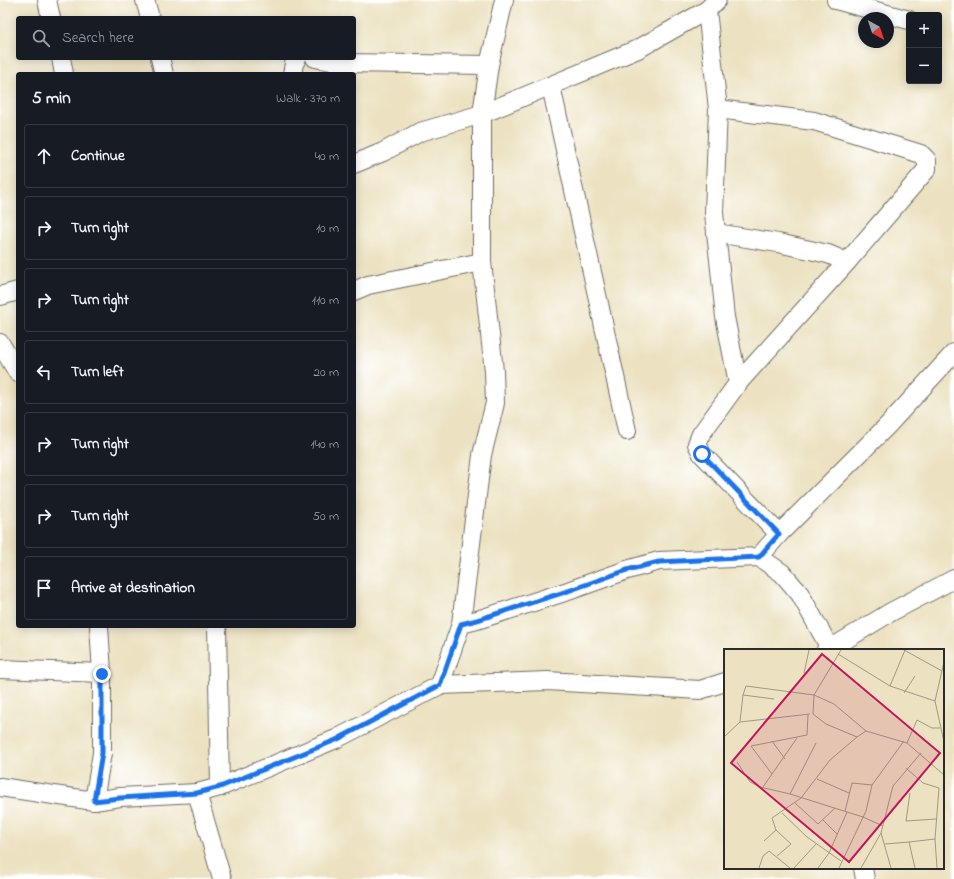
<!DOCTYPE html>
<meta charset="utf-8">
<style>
:root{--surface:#171b24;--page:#242831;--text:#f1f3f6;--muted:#9ea1a6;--line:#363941}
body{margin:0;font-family:"Indie Flower",sans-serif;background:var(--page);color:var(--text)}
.controls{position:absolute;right:12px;top:12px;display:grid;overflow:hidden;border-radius:4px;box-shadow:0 2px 10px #0003}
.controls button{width:36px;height:36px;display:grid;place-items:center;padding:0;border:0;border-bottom:1px solid var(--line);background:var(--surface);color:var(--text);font:20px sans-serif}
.compass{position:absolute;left:858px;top:12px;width:36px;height:36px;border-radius:50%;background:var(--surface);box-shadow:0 2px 10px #0003;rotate:140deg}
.stop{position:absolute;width:12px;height:12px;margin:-9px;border:3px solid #1a73e8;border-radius:50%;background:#fff}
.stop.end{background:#1a73e8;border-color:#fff;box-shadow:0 1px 4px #0008}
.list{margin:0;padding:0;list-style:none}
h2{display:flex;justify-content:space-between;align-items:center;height:52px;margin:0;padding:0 16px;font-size:17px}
h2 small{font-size:13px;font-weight:400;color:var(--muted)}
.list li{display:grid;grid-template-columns:26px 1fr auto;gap:12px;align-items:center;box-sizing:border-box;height:64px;margin:0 8px 8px;padding:0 8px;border:1px solid var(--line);border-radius:4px}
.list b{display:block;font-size:15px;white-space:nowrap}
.list em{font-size:13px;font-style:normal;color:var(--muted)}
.icon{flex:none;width:22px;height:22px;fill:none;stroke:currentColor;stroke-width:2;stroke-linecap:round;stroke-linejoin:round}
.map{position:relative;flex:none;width:954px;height:879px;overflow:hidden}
.search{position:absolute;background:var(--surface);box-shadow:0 2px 10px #0003;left:16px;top:16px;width:340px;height:44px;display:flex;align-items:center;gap:10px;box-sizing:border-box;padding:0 14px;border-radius:4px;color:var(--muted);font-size:15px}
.panel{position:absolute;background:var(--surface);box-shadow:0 2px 10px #0003;left:16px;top:72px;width:340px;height:556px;border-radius:4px}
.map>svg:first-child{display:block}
</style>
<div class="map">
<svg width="954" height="879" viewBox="0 0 954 879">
<rect width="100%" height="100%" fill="#fff"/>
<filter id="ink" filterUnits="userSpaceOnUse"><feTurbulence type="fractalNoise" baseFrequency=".025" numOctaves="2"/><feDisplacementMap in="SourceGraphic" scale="8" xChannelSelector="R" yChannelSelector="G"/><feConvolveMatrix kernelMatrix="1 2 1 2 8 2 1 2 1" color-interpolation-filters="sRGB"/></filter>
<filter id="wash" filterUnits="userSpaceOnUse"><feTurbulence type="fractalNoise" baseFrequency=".012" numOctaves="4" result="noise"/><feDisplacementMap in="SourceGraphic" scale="16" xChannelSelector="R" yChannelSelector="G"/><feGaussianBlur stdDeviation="0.9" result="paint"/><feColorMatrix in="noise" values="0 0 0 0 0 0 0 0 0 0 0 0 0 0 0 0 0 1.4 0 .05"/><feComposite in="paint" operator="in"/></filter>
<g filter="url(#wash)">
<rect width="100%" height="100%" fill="#ece2c1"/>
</g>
<g filter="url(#ink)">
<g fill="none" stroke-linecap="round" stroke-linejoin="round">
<defs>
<g id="street">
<polyline points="47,0 51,18"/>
<polyline points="145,0 150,18"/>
<polyline points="836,0 909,20"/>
<polyline points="707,10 718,109 714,213 725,317 738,383"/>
<polyline points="61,58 64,74"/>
<polyline points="160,58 164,74"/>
<polyline points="315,58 342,63 489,65"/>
<polyline points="292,74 294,64 297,58"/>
<polyline points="551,86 627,431"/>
<polyline points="718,109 814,121 921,154 927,160 927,169 847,262 738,383 701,434 697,444 702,454 779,534"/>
<polyline points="354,164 383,152 420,132 482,114 638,49 707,10 717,0"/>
<polyline points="716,233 778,243 828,254 847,262"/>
<polyline points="354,291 368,285 482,262"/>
<polyline points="0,296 18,291"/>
<polyline points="0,343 18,373"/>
<polyline points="759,557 779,534 887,426 954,353"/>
<polyline points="461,624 482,455 495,403 494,371 482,262 482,114 489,65 504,0"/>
<polyline points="217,626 220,787"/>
<polyline points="826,650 830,649 891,612 954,579"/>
<polyline points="0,669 102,673"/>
<polyline points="440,685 547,681 700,690 725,682"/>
<polyline points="0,787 94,801 120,797 197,793 220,787 336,739 440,685 461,624 477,620 568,591 627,570 659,561 759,557 782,573 800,594 831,650"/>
<polyline points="197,793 222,879"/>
<polyline points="94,801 102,753 102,673 99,626"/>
<polyline points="863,868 865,879"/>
</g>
</defs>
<use href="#street" stroke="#6f6b60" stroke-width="20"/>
<use href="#street" stroke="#fff" stroke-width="18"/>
</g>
</g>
<g fill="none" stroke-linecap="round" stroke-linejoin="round" filter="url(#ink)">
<polyline stroke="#1a73e8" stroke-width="5" points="102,674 102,753 94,801 120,798 197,793 220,787 336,740 440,685 461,624 477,620 568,591 627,570 659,562 759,557 779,534 702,454"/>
</g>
<g transform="translate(724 649)">
<rect width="220" height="220" fill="#ece2c1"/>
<path fill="none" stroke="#9f9985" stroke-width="1" d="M117,1L90,46L89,65L102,75L133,88L142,82L183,94L220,126M180,1L218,22M114,5L166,37L211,52M220,13L211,52L220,93M80,24L85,1M166,37L181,1M180,44L191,27M19,46L22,37L90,46L110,55L142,82M16,73L19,46L50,50M0,88L16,73L86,65M48,92L61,110M183,94L193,71L208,79H216M13,113L26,133L36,138L66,145L139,168L159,177M182,119L199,134L215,139L211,190L213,219M48,125L27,97L83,86L84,66M93,130L125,144M39,138L73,89M186,144L182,172L212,170M66,145L92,94M71,154L94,175L111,159M121,162L128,134L148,136M58,164L83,188L117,212M99,171L113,185M157,184L167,219M40,192L52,181M185,193L211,190M161,195L185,193L191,219M53,207L67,195L52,181L48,169L77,149L106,111L133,88M35,219L39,207L45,202L66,219M70,219L92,195M94,219L105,204L123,163M115,219L142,162L148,136L180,92M137,219L157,184L169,137L197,104"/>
<path fill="#c2185b" fill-opacity="0.15" stroke="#c2185b" stroke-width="2" d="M98,5L216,104L125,213L7,114Z"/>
<rect width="220" height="220" fill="none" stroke="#2b2b2b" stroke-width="2"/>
</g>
</svg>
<div class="controls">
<button>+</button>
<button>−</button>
</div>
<svg class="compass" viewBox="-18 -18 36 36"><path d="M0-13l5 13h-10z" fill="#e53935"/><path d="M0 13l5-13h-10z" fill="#9ea1a6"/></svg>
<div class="stop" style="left:702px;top:454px"></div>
<div class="stop end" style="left:102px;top:674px"></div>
<div class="search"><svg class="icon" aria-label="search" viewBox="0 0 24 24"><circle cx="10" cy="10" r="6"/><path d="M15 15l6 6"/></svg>Search here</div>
<section class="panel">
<h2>5 min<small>Walk · 370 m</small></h2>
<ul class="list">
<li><svg class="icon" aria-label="ahead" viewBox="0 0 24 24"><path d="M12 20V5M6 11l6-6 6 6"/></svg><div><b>Continue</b></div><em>40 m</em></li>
<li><svg class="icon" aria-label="right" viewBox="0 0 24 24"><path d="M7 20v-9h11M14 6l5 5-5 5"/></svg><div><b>Turn right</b></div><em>10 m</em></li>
<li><svg class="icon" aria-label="right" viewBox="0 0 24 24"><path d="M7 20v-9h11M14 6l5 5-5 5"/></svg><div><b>Turn right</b></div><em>110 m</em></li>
<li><svg class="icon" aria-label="left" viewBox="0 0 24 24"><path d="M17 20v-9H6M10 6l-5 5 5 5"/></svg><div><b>Turn left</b></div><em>20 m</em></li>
<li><svg class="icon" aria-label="right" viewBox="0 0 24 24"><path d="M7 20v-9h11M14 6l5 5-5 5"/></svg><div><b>Turn right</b></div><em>140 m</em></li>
<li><svg class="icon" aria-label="right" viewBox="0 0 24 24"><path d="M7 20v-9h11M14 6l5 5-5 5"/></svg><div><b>Turn right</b></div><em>50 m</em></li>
<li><svg class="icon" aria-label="arrive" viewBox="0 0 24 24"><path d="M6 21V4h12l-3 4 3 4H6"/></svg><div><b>Arrive at destination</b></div></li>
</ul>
</section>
</div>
